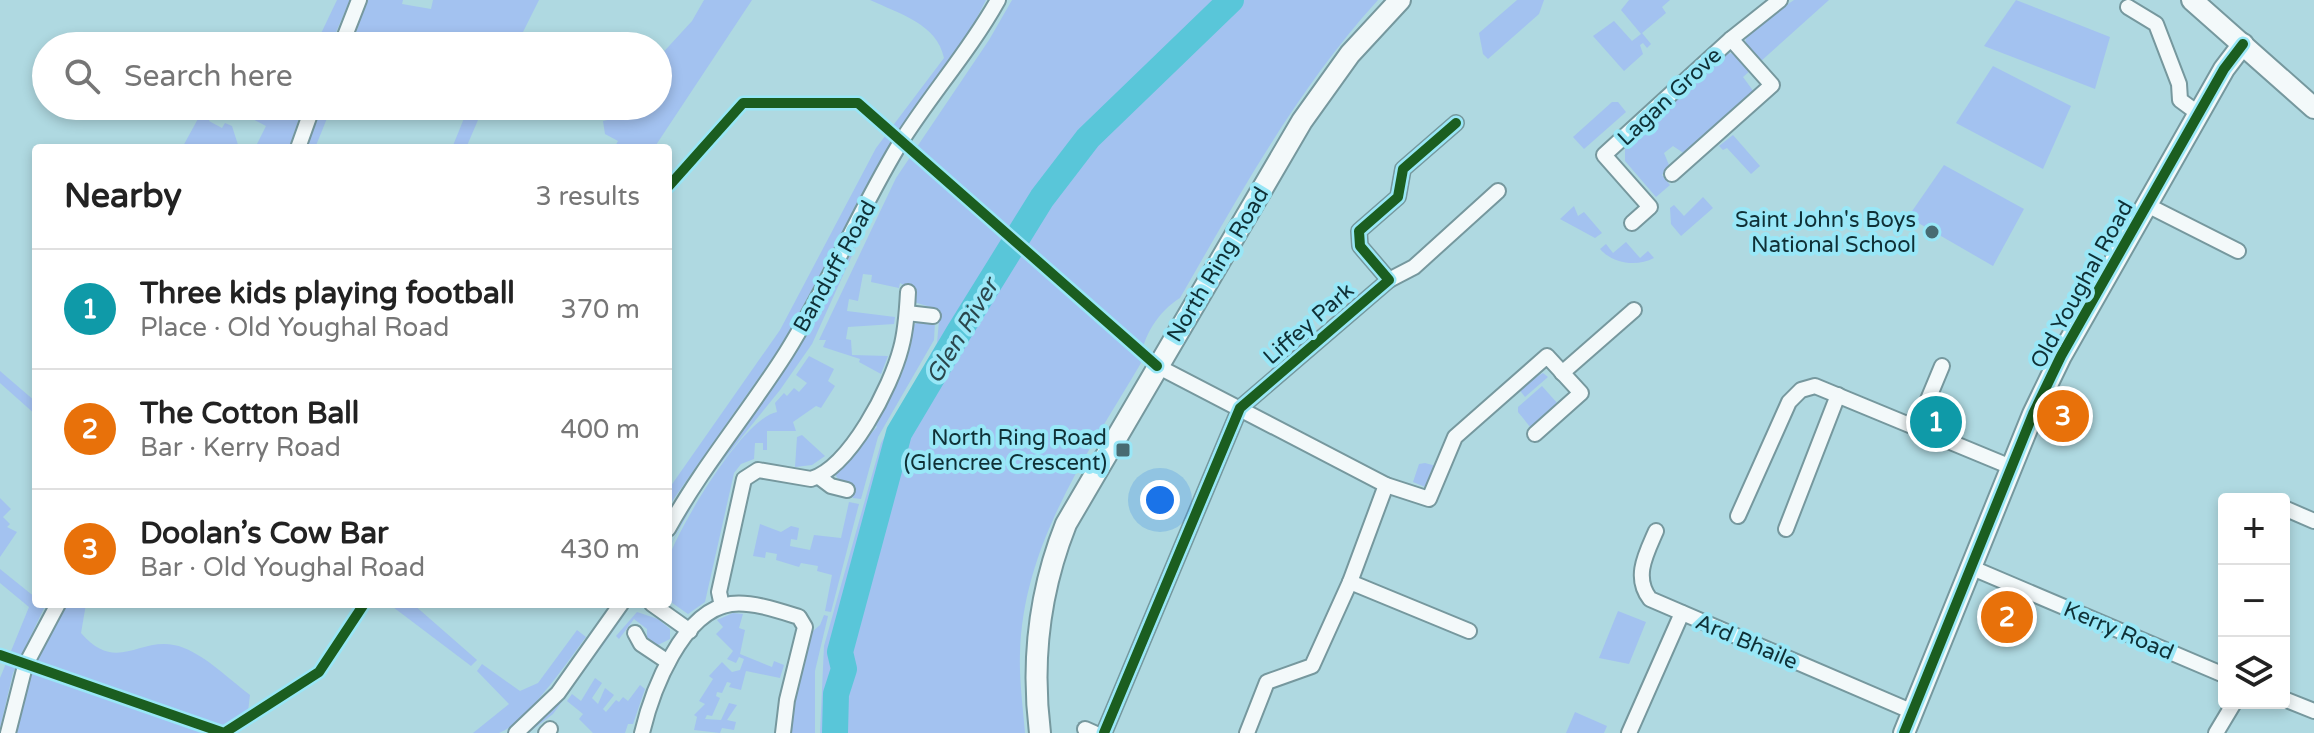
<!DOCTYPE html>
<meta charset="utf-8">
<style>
:root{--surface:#fff;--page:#f2f2f2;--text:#222;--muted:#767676;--line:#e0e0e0;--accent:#db2777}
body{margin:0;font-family:"Varela Round",sans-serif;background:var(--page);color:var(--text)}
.controls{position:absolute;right:24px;bottom:24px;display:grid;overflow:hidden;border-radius:8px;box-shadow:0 4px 12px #0003}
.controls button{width:72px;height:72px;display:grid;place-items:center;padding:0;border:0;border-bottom:2px solid var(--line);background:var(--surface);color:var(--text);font:40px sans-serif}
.you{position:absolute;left:1160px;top:500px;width:28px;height:28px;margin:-20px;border:6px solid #fff;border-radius:50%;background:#1a73e8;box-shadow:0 0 0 12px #1a73e833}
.badge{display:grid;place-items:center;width:52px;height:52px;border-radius:50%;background:var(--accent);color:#fff;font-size:26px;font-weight:700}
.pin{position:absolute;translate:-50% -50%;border:4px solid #fff;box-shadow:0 2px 8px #0006}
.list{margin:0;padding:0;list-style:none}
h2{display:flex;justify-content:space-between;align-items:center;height:104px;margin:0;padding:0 32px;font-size:34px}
h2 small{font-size:26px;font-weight:400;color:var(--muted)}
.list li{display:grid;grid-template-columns:52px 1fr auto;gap:24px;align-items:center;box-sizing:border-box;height:120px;padding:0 32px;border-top:2px solid var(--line)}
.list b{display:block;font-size:30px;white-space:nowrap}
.list p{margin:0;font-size:26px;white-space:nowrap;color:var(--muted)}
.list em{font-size:26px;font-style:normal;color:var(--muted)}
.icon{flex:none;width:44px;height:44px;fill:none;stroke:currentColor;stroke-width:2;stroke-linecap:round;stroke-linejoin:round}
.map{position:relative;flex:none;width:2314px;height:733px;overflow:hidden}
.search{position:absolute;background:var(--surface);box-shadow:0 4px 12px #0003;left:32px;top:32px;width:640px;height:88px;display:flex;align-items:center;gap:20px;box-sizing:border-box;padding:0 28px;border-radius:44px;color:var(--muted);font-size:30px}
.panel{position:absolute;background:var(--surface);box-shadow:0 4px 12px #0003;left:32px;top:144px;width:640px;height:464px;border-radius:8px}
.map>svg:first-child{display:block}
</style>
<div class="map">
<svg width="2314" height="733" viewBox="0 0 2314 733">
<rect width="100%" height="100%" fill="#afd9e1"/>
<g fill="#a3c2f0">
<polygon points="337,0 350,0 330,46 315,46"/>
<polygon points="366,0 403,0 402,4 431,9 433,0 539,0 516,46 352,46"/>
<polygon points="704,0 752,0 654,148 614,148 618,141 605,134 603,121 625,116 631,106 658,106 658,58 692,21"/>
<path d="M870,0H986L969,33L889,149L781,346L668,507V490L780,330L876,148L944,58C937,24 900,14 870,0Z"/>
<path d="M1012,0H1378C1297,89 1240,194 1180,298C1159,311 1141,337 1141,363C1088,453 1023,544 1020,653C1019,680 1023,707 1025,733H820L824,646L881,443L937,343L940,310L914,302L913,290L900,283L899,288L871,282L872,275L863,274L858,301L849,299L847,311L895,317L894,324L848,327L846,339L851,340L852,355L888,356L881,374L859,362L860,359L823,347L826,340H819L896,178L989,40Z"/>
<polygon points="1517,0 1544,0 1539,14 1488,59 1483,54 1479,33"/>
<polygon points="1629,0 1670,0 1662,7 1666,13 1642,33 1651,44 1647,48 1643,43 1640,45 1643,54 1624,71 1593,36 1614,21 1632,41 1641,34 1621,10"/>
<polygon points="1794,0 1829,0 1760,62 1745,45 1747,32"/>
<polygon points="2016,0 2110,37 2095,89 1984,46"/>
<polygon points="1736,53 1751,70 1743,77 1754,92 1685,154 1673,146 1664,153 1669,165 1662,175 1670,185 1656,197 1625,161 1625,143 1723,54"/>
<polygon points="1993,66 2071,106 2043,169 1956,123"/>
<polygon points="1612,102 1618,102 1626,112 1584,149 1573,137"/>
<polygon points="205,106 217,106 209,121 222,128 225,123 232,126 239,148 182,148"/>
<polygon points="227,106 252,106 280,119 287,106 303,106 289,148 259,148 257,144 266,126"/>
<polygon points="322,106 332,106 315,148 305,148"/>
<polygon points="469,106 484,106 466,148 452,148"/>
<polygon points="1733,135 1760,166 1751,174 1727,148 1723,150 1719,146"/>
<polygon points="1944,165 2024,209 1993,266 1908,217"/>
<polygon points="1703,197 1713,208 1681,236 1671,224 1670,208 1674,205 1684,216"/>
<polygon points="1574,206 1578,216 1584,212 1602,233 1595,238 1560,219"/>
<polygon points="859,240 812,344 780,390 704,484 668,550 702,483 787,364"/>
<path d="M1626,242L1640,258L1648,251L1654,258C1637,267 1613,264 1600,249L1606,244L1613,253Z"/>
<polygon points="920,321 935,322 934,340 878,437 861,499 853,498 836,476 837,470 877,427 874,422 903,371 912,326"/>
<path d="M809,356L834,369L828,381L835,386L821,408L816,406L793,422L796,431H767V450H763V443H755L754,459L741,464L734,473L705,602L688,614L668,600C668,587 665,569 669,557C681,524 743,418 777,412L775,403L784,393L787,396L794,388L799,392L807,383L796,375Z"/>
<polygon points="0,371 36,402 36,415 0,383"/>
<polygon points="1543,373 1548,377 1525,397 1518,388"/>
<polygon points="1542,386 1558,404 1531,428 1518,412 1518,407"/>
<polygon points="802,435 825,456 812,465 795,467 797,437"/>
<polygon points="1425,463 1436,466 1425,487 1413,482 1419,464"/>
<polygon points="0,498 11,509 3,517 10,524 7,527 17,532 0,557"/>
<polygon points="849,502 859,504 831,612 825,611 832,575 817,571 818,566 801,563 799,567 776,560 777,554 766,552 765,558 753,556 760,524 781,532 791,526 799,528 797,540 791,539 790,546 810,550 814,535 841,538"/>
<polygon points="0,569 36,598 36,604 45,606 13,673 0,728 0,678 29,607 0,583"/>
<path d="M64,604H86L81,633C119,677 142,631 184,648C207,657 230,680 250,695L247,720L239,733H14L27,678Z"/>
<polygon points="389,604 413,604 477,660 471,666"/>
<polygon points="1618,611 1646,622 1629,664 1599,658"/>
<polygon points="627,612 553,714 528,733 553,710"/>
<polygon points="637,612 658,619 670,629 670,639 656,646 647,640 647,629 634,619 619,639 616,636"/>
<polygon points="733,613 743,614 739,628 745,630 740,654 772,667 774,661 784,665 780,678 746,671 741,690 729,687 731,683 727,682 722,693 717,692 716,696 720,698 712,716 707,715 705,719 721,720 729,703 737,705 727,720 736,722 734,730 722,728 720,733 694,730 697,717 694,715 705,704 699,701 713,679 709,676 722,662 732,672 740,670 744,659 739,657 736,663 727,659 733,651 716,634 723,627 717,620"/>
<polygon points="824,615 828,616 815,671 815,733 789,733 793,698 812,632 820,625"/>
<path d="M577,630L586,637C568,661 526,723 499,733C492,733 480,733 473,733L509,704L477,671L482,664L520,691L538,683Z"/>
<polygon points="595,678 602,683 592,698 598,704 605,688 614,695 603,709 606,712 616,700 619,702 623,697 628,701 640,685 645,689 633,724 628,724 625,733 593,733 579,719 583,714 567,701 572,694 581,701"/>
<polygon points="1575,712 1607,726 1604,733 1566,733"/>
</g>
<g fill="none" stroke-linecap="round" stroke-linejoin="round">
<polyline stroke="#59c6d9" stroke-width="26" points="835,733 836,694 844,669 840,652 899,433 959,332 1042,198 1088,138 1231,0"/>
<defs>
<g id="street">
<polyline points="2128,7 2156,24 2179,84 2180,100 2199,114"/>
<polyline points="341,46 359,0"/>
<polyline points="298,148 313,106"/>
<polyline points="1672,174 1772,85 1731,39"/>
<polyline points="2147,205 2238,251"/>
<polyline points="1632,223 1650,207 1604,155 1731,39 1780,0"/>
<polyline points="1389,280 1414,267 1498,191"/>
<polyline points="907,313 933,316"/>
<polyline points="1157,366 1386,485 1429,499 1455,437 1547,356 1581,393 1535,434"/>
<polyline points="1562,373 1634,310"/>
<polyline points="1917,426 1942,366"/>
<polyline points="819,477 831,486 847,490"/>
<polyline points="1386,485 1350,582 1469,631"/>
<polyline points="2284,508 2314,521"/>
<polyline points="1738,516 1789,402 1801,390 1815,386 2011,467"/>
<path d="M668,529C702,467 748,413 786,353C828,286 858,213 899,145C930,95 969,52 998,0"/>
<polyline points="1786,529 1838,395"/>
<path d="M1656,531C1646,554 1633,577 1650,599L1913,712"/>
<polyline points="1970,567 2224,675"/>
<polyline points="652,604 690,631"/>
<path d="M722,606L719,592L744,479L758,470L811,479C850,467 891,387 901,348C906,330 907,311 908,292"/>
<polyline points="635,633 641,644 668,662"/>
<polyline points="2284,699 2314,711"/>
<polyline points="1085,729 1094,733"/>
<polyline points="8,733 25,666 58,604"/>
<polyline points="516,733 558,693 621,604"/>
<polyline points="546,733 550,729"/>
<path d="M642,733C652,691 682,611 731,604C751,601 780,611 799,617L805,627L787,700L783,733"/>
<polyline points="1104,733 1240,408 1389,280 1360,246 1359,231 1398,197 1403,169 1456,123"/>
<polyline points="1247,733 1267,682 1312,666 1350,582"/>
<polyline points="1629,733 1682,613"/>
<polyline points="2216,733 2234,703"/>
</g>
<g id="secondary">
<polyline points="2192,0 2314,108"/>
<path d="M1040,733C1031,661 1039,592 1066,524L1302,121L1350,54L1400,0"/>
<polyline points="1904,733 2033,414 2061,356 2224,69 2243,44"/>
</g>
</defs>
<use href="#street" stroke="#76989e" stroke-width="18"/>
<use href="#secondary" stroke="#76989e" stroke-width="24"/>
<use href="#street" stroke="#f3f9fa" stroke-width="14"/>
<use href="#secondary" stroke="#f3f9fa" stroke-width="20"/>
<defs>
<g id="cycleway">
<polyline points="668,187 743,103 858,103 1157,366"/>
<polyline points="0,655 224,733 319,672 364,604"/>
<polyline points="1104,733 1240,408 1389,280 1360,246 1359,231 1398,197 1403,169 1456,123"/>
<polyline points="1904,733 2033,414 2061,356 2224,69 2243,44"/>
</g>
</defs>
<use href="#cycleway" stroke="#99e7f7" stroke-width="15"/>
<use href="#cycleway" stroke="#1b5e20" stroke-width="10"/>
</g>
<g fill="#476b72" stroke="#99e7f7" stroke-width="3">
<circle cx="1932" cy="232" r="8"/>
<rect x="1115" y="442" width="16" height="16" rx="4"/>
</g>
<g text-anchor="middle" stroke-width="8" stroke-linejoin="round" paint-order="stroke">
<g font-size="22" fill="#0f3036" stroke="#99e7f7">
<text transform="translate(1669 96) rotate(-43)" y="8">Lagan Grove</text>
<text transform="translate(1217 264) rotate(-59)" y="8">North Ring Road</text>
<text transform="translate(834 266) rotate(-61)" y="8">Banduff Road</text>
<text transform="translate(2081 284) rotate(-61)" y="8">Old Youghal Road</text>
<text transform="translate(1308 323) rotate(-41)" y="8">Liffey Park</text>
<text transform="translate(2119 630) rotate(23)" y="8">Kerry Road</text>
<text transform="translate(1747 641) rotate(23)" y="8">Ard Bhaile</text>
</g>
<g font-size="22" fill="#0f3036" stroke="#99e7f7" text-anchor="end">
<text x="1916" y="227">Saint John's Boys<tspan x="1916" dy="25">National School</tspan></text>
<text x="1107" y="445">North Ring Road<tspan x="1107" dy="25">(Glencree Crescent)</tspan></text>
</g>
<g font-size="24" font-style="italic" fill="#2b474d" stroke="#99e7f7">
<text transform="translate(962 331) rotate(-59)" y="8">Glen River</text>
</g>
</g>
</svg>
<div class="controls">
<button>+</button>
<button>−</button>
<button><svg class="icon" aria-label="layers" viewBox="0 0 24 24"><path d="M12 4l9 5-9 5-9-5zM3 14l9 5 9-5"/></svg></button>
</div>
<div class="you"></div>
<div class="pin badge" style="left:1936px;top:422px;background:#0f9aa8">1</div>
<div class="pin badge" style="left:2007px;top:617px;background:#e8710a">2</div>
<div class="pin badge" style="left:2063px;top:416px;background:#e8710a">3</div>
<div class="search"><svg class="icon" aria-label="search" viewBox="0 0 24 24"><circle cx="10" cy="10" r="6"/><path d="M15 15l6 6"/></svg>Search here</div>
<section class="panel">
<h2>Nearby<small>3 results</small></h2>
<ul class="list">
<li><span class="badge" style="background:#0f9aa8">1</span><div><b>Three kids playing football</b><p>Place · Old Youghal Road</p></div><em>370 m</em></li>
<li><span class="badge" style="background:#e8710a">2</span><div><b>The Cotton Ball</b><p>Bar · Kerry Road</p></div><em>400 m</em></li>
<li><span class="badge" style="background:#e8710a">3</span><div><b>Doolan’s Cow Bar</b><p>Bar · Old Youghal Road</p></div><em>430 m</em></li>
</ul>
</section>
</div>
